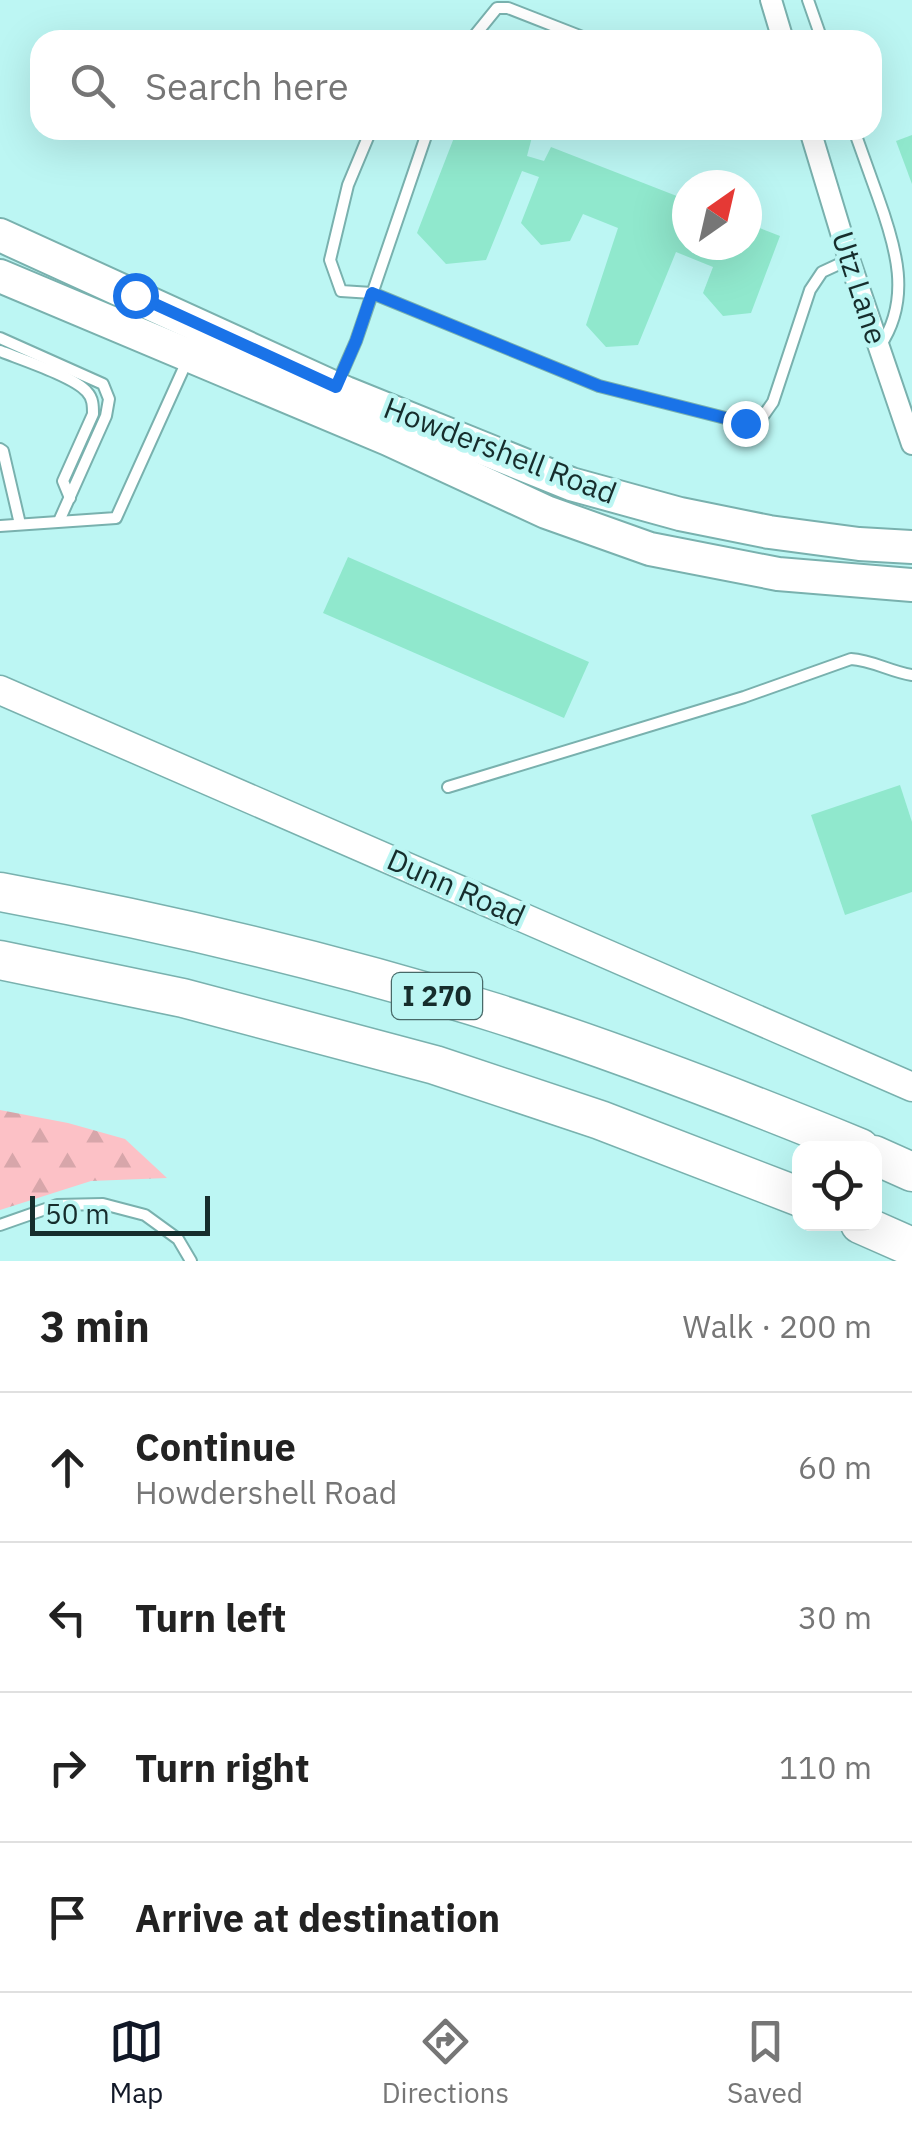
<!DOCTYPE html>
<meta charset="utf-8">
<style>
:root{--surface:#fff;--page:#f6f6f6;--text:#222;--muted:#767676;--line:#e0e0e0;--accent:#111827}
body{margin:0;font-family:"IBM Plex Sans",sans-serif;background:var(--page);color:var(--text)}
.controls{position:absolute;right:30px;bottom:30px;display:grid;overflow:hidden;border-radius:20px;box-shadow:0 10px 40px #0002}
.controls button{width:90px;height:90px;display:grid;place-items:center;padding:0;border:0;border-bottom:2px solid var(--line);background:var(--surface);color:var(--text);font:50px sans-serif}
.compass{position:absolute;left:672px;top:170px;width:90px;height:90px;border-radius:50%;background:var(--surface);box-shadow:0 10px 40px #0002;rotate:34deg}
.scale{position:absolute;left:30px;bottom:25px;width:180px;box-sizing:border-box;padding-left:10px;border:5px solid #162d2c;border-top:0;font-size:28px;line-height:35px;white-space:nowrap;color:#162d2c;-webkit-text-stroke:8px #bcf6f3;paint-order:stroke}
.stop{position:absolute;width:30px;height:30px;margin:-22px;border:8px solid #1a73e8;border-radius:50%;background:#fff}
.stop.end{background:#1a73e8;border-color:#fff;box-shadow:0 2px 10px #0008}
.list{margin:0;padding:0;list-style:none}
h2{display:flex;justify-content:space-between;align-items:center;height:130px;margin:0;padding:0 40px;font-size:42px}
h2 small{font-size:32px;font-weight:400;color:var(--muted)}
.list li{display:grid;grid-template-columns:65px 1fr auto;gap:30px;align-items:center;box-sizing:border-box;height:150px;padding:0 40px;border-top:2px solid var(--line)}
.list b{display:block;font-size:38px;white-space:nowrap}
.list p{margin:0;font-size:32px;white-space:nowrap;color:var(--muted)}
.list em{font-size:32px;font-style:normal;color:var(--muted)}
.icon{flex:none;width:55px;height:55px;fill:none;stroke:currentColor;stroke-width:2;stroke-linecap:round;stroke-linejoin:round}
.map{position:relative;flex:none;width:912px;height:1261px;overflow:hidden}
.search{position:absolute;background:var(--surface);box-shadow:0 10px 40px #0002;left:30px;right:30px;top:30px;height:110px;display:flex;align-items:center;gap:25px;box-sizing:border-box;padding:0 35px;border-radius:30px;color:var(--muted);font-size:38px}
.sheet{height:730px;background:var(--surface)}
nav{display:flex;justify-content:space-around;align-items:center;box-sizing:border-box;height:140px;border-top:2px solid var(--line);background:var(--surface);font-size:28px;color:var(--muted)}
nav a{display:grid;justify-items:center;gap:5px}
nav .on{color:var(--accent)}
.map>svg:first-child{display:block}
</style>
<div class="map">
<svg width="912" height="1261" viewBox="0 0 912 1261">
<defs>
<pattern id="forest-firs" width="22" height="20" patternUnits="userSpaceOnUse" patternTransform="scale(2.5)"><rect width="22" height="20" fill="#fcc1c6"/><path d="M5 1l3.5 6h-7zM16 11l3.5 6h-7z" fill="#d7a6aa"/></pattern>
</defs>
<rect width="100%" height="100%" fill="#bcf6f3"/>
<polygon fill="url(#forest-firs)" points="0,1110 68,1123 125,1139 167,1178 91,1181 0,1210"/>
<g fill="#90e8cd">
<polygon points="457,130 513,130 532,137 527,156 544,161 551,147 687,200 687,245 747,245 747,223 780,236 751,313 723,316 703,293 713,267 676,252 638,345 606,347 586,325 618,228 583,214 570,241 541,245 521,223 539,177 522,171 486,260 446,264 417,233"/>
<polygon points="912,135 912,184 896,141"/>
<polygon points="348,557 589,662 564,718 323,613"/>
<polygon points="900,785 912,822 912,892 845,915 811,815"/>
</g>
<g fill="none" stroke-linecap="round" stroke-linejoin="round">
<defs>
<g id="service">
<polyline points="808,0 822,40"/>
<polyline points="471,40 497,8 508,8 590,40"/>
<polyline points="371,130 348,185 330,260 341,291 372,293 599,386 745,423 761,419 773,402 810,290 822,272 848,260"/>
<path d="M854,130C862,152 870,175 878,197C896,247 912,299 880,346"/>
<polyline points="0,338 103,384 109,399 106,416 59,521"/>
<path d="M0,351C20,359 75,377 87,392C93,398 93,406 93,414L63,481L70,498"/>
<polyline points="338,382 356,341 428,130"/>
<polyline points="0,449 3,451 20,524"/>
<polyline points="0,526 116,518 187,361"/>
<path d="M448,787L744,697L851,659C872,660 891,672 912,675"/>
<polyline points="0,1225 57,1205 103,1204 145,1215 178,1239 191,1261"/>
</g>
<g id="minor">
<polyline points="771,0 783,40"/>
<polyline points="810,130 849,259 912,444"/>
</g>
<polyline id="tertiary" points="0,690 912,1087"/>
<g id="primary">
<polyline points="0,235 346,393 571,484 680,514 769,532 859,544 912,547"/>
<polyline points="0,276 388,439 546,512 650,549 778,574 912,585"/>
</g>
<g id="motorway">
<path d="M0,892C167,923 333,962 496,1013C619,1052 740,1099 860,1148"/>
<polyline points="0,960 183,998 435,1065 600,1120 800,1197"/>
<polyline points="874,1155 912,1172"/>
<polyline points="860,1224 912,1247"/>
</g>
</defs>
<use href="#service" stroke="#79b1ae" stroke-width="14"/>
<use href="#minor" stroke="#79b1ae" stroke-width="24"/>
<use href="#tertiary" stroke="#79b1ae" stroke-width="31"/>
<use href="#primary" stroke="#79b1ae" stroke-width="36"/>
<use href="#motorway" stroke="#79b1ae" stroke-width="41"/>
<use href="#service" stroke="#fff" stroke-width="10"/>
<use href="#minor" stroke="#fff" stroke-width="20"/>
<use href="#tertiary" stroke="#fff" stroke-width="28"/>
<use href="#primary" stroke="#fff" stroke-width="32"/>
<use href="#motorway" stroke="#fff" stroke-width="38"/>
</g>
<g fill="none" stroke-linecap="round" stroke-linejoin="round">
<polyline stroke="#1a73e8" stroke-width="12" points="135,295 336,387 356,341 372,293 599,386 745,423"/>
</g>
<g text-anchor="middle" stroke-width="9" stroke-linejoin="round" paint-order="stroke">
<rect fill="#bcf6f3" stroke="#486968" stroke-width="2.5" x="392" y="973" width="90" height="46" rx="8"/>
<g font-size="28" font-weight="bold" fill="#162d2c">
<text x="437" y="1006">I 270</text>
</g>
<g font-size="30" fill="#162d2c" stroke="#bcf6f3">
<text transform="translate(859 288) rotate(72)" y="10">Utz Lane</text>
<text transform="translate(500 451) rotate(21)" y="10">Howdershell Road</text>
<text transform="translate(456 888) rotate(24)" y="10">Dunn Road</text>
</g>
</g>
</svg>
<div class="controls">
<button><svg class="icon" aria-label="locate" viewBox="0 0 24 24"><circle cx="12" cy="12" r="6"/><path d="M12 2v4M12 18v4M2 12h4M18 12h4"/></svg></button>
</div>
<svg class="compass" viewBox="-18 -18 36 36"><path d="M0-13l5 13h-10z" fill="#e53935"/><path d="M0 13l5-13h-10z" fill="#767676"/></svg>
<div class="scale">50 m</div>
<div class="stop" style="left:135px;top:295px"></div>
<div class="stop end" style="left:745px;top:423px"></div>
<div class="search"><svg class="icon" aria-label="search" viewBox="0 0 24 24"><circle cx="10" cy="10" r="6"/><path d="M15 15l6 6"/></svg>Search here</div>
</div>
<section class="sheet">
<h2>3 min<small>Walk · 200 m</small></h2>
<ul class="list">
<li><svg class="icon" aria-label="ahead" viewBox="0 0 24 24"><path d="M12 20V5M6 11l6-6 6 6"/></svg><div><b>Continue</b><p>Howdershell Road</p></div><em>60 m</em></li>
<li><svg class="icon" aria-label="left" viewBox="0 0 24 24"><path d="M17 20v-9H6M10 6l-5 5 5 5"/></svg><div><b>Turn left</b></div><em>30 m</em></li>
<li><svg class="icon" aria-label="right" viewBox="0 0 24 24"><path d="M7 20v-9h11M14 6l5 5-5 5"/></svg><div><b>Turn right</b></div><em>110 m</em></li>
<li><svg class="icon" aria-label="arrive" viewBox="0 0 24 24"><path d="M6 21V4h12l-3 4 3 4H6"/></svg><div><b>Arrive at destination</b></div></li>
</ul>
</section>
<nav>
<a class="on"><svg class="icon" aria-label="map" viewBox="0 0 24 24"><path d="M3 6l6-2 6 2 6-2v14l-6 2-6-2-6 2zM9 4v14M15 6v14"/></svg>Map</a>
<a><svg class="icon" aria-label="directions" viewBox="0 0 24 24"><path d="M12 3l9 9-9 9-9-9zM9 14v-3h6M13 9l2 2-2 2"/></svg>Directions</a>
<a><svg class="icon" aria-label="saved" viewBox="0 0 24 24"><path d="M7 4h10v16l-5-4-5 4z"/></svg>Saved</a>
</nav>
